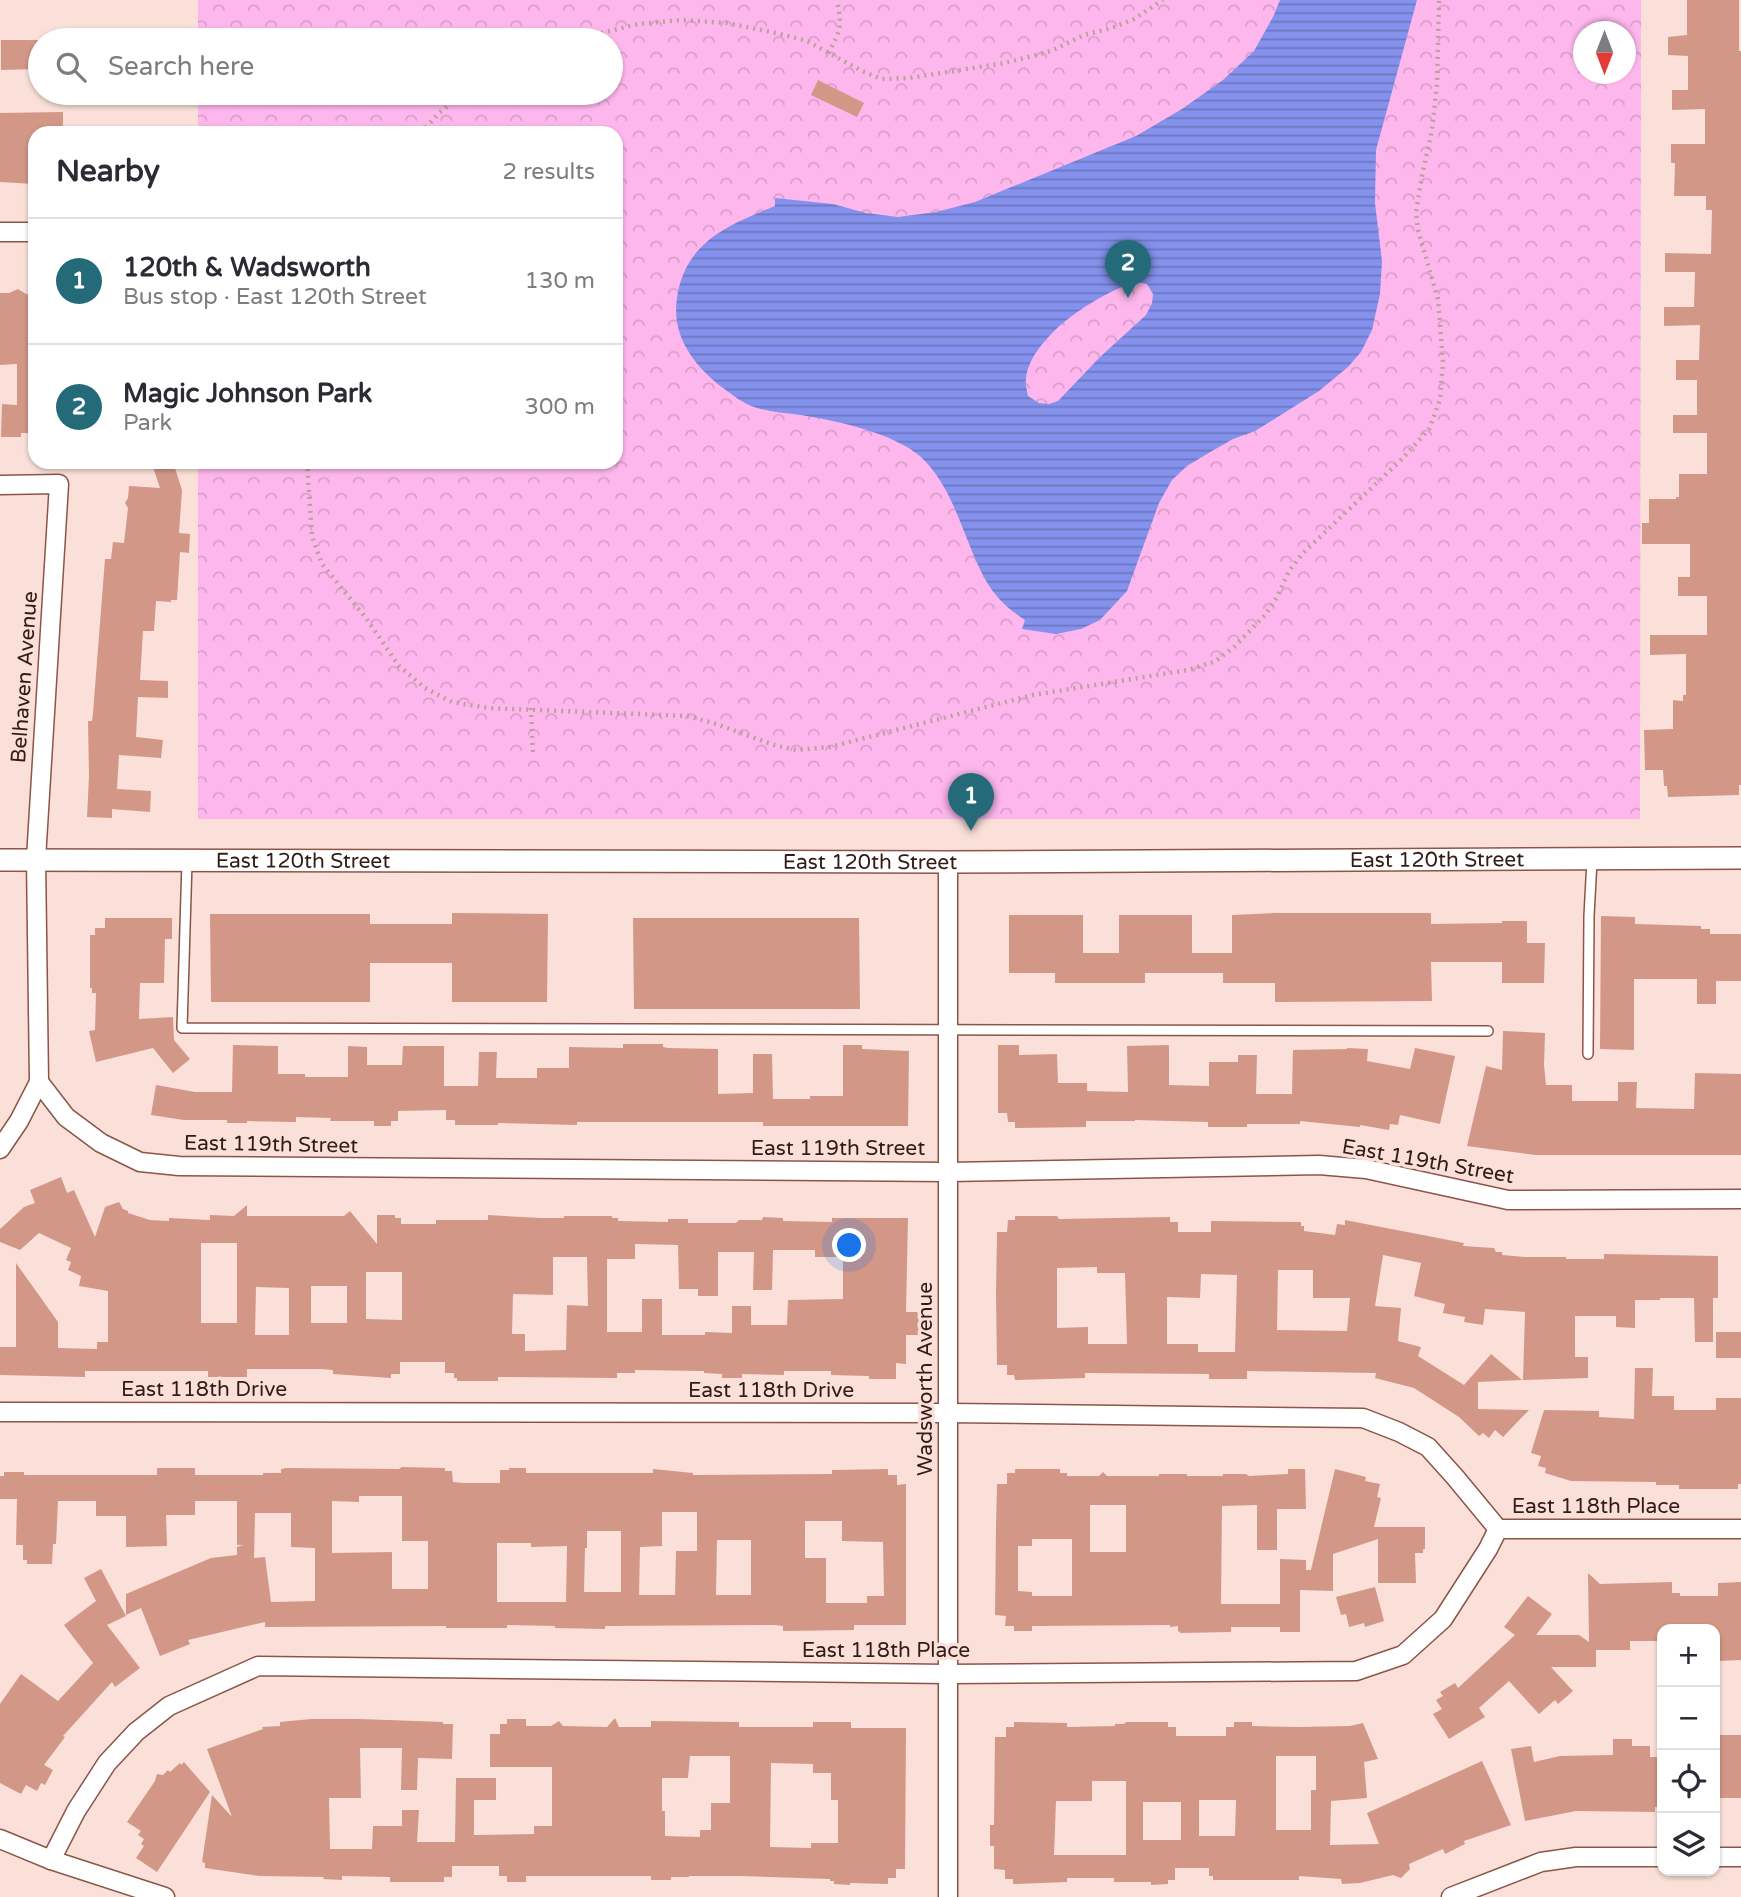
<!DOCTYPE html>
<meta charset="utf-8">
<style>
:root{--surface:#fff;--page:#f7f7f7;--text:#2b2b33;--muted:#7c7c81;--line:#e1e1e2;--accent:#246a79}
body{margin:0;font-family:"Varela Round",sans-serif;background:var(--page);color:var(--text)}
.controls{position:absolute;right:21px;bottom:21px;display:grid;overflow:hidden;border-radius:14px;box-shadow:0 2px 5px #0004}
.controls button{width:63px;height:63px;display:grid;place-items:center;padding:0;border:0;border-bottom:2px solid var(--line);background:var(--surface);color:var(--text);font:35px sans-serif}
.compass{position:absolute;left:1573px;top:21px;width:63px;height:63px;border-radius:50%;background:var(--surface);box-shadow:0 2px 5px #0004;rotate:180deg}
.you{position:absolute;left:850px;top:1246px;width:24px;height:24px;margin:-18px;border:5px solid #fff;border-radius:50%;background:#1a73e8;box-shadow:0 0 0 10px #1a73e833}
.badge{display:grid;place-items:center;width:46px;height:46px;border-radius:50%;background:var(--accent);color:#fff;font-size:23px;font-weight:700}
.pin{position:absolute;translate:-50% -58px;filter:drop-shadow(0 2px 4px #0008)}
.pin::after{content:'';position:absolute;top:37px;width:24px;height:21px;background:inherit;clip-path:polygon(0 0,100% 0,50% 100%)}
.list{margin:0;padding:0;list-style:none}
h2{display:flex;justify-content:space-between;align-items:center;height:91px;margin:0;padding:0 28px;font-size:30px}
h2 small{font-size:23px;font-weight:400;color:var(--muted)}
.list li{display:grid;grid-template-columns:46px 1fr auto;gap:21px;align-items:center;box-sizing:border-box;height:126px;padding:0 28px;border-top:2px solid var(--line)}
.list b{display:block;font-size:26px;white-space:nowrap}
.list p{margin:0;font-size:23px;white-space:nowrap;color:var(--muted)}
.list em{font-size:23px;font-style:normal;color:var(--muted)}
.icon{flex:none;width:38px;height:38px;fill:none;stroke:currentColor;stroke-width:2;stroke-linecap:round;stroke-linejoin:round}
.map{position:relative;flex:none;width:1741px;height:1897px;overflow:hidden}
.search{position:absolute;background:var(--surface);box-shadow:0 2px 5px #0004;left:28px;top:28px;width:595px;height:77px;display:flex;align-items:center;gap:18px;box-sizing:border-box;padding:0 24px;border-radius:38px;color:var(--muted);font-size:26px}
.panel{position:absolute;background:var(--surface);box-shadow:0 2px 5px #0004;left:28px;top:126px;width:595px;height:343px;border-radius:21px}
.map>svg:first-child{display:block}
</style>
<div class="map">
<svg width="1741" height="1897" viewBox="0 0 1741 1897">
<defs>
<pattern id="park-crowns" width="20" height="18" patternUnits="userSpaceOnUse" patternTransform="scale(1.75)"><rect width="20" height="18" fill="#feb7ec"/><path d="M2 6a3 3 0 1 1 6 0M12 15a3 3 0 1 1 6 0" fill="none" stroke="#da9dca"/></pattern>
<pattern id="water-rules" width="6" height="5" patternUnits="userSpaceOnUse" patternTransform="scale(1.75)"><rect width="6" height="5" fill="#8492ed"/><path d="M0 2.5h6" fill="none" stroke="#6d76bf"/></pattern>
</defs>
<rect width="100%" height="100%" fill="#fae0d9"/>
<path fill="url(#park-crowns)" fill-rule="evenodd" d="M198,0H1641L1640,819H198V462H616V133H198V93H611V40H198ZM1584,32H1626V74H1584Z"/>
<path fill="url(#water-rules)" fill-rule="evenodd" d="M1280,0H1417L1376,150L1375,203L1382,261L1380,294L1372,330L1361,352L1348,367L1319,391L1255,431L1233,439L1212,451L1187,466L1172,480L1159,503L1127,591L1100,620L1081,629L1056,634L1022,629L1025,620C1009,610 994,596 985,579C963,539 955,489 921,457C894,433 837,421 801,415C786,413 769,412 754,407C742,403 733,395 723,388C694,366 671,336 677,298C685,242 728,225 775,206V198L833,204L866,213L898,217L936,212L975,202L1136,136L1182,109L1223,80L1254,51L1273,17ZM1137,282L1147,284L1153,294L1152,303L1146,315L1100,357L1058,401L1049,404L1039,403L1028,396C1027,391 1025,384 1026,379C1030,337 1099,292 1137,282Z"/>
<g fill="#d39787" fill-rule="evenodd">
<polygon points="1687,0 1739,0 1739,51 1741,51 1741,785 1739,785 1739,795 1668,797 1667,786 1664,786 1663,770 1645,770 1644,730 1673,729 1673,700 1683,701 1683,695 1686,695 1686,654 1650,655 1650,635 1707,635 1707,596 1678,596 1678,577 1690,577 1690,544 1642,544 1642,523 1649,523 1649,499 1676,499 1676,497 1679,497 1679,474 1707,474 1707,433 1673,433 1673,415 1697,415 1697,380 1676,380 1676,360 1699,360 1700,325 1664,326 1664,307 1694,307 1695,272 1665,272 1665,253 1711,254 1712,210 1706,210 1706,196 1674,196 1675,163 1671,163 1671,144 1705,144 1705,109 1672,110 1672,90 1688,90 1688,56 1668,55 1668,37 1687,35"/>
<polygon points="1,40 39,40 39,69 1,70"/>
<polygon points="818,80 864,103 857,117 811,95"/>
<polygon points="63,112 63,125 50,133 34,133 34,184 0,182 0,113"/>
<polygon points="18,289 26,294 35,294 35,421 32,421 32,433 21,433 21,437 1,437 2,404 17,405 17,364 0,365 0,293 9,293"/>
<polygon points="169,462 173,462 182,490 179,533 190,534 189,553 180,552 177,600 171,600 171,602 156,601 154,631 143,631 140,680 168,681 168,698 138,697 136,737 163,740 161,758 119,755 117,789 151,791 150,812 112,809 112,818 87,817 89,776 88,721 92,721 93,713 105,559 111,559 113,542 124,543 128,508 125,503 128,498 129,486 160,488 153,467"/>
<polygon points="452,913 548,914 547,1002 452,1002 452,963 370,963 370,1002 211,1002 210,914 370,914 370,924 452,924"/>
<polygon points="1275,913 1431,913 1431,924 1502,923 1502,921 1527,921 1527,943 1545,943 1544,983 1502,983 1502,962 1431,962 1432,1001 1275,1002 1275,983 1223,983 1223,973 1145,973 1145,983 1055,983 1055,973 1009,973 1009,915 1083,915 1083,953 1119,953 1119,915 1192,915 1192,953 1232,953 1232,915"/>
<polygon points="1601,916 1635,917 1635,924 1701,926 1701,929 1710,929 1710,934 1741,934 1741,981 1716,981 1716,1004 1697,1004 1697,979 1634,979 1634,1050 1600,1049"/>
<polygon points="105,918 172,918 172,939 165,939 164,983 140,983 139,1019 173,1017 174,1040 190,1059 173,1073 153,1048 96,1062 89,1031 95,1030 96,993 92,993 92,988 90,988 90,935 95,935 95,928 105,928"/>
<polygon points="633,918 859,918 860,1009 634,1009"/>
<polygon points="1503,1031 1545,1033 1544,1065 1546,1085 1572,1085 1572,1101 1618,1101 1618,1082 1637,1082 1636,1108 1694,1109 1695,1073 1741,1074 1741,1155 1535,1155 1467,1146 1486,1066 1502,1070"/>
<polygon points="623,1044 663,1044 663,1047 668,1048 718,1049 718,1094 753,1093 753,1054 772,1054 773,1099 810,1099 810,1096 843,1096 843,1045 862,1045 862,1049 909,1051 908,1126 763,1126 763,1122 577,1122 577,1125 498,1123 498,1125 455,1125 455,1120 446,1120 446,1110 398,1111 398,1121 391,1121 391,1126 374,1126 374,1121 330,1121 331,1118 296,1117 296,1122 247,1121 247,1123 227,1123 227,1120 184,1120 151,1115 156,1085 195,1092 232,1092 233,1045 278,1046 278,1074 305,1074 305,1077 348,1077 348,1046 367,1047 367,1065 402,1065 403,1046 444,1046 444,1086 478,1086 479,1052 497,1052 496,1078 537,1078 537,1068 569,1068 569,1047 623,1048"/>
<polygon points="998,1045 1019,1045 1019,1055 1057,1054 1058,1083 1087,1083 1087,1091 1128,1092 1127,1046 1169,1045 1169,1085 1209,1086 1209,1062 1238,1062 1238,1055 1257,1055 1256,1094 1292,1094 1293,1050 1347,1049 1347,1048 1368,1049 1367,1061 1410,1069 1415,1048 1455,1056 1440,1124 1400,1115 1398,1125 1390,1124 1389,1130 1360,1125 1360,1127 1300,1121 1300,1124 1247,1124 1247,1127 1208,1127 1208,1122 1135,1120 1135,1121 1086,1121 1086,1127 1015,1128 1015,1122 1008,1122 1007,1113 998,1113"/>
<path d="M61,1177L67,1193L74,1190L95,1237L105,1207L119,1202L123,1209L128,1211V1213L150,1220L169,1221V1218L210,1220V1215L234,1216L247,1205V1216H344L350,1211L377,1244V1215H395V1218H401V1224H436V1220H488V1215L541,1218H564V1216H612V1218H618V1221L668,1222V1219H688V1223H736L739,1220H762L763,1217L783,1218V1221L832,1222V1218H908L906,1312H919V1335H906V1364L896,1363V1379H869V1376L831,1375V1371H784V1375L742,1374V1378H722V1374L704,1373V1371L635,1370V1373H617V1378L498,1377V1381H457V1378H454V1373H445V1362H400V1374H391V1378L333,1374V1370L320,1369H247V1377H208V1371H85V1377L0,1375V1347H16V1263L58,1322V1348L97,1349V1342H108V1291L79,1286L81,1276L68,1270L71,1262L66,1260L71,1248L39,1233L20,1250L0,1242V1229L24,1207L35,1203L30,1190ZM201,1243H237V1323H201ZM635,1244L678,1245L679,1289H698V1296H718V1252H754L753,1290H772L773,1250H815V1257H843V1299L788,1300L787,1325H751V1306H732V1333L705,1332V1335H662V1299H642V1332H607V1259H635ZM553,1257H587L588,1306L567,1305L566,1350L525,1351V1334H512L513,1294L553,1295ZM366,1272H402V1320L366,1319ZM311,1286H347V1323H311ZM256,1287L289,1288V1335H255Z"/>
<path d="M1015,1216H1057L1059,1219L1170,1217V1222H1178V1232H1211V1221L1301,1222V1226H1304V1231L1335,1235L1337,1224L1345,1225V1220L1464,1243L1463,1246L1494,1248L1496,1252H1502V1255L1525,1257H1566V1259H1604V1254L1718,1256V1298H1713V1342H1695L1694,1298H1660V1300H1635V1328L1616,1327V1316H1575V1357H1588V1378L1523,1380L1525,1312L1485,1309L1483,1325L1464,1322L1465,1317L1443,1313L1445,1304L1414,1296L1421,1263L1383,1255L1375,1306L1401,1308L1398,1341L1421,1347L1418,1356L1464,1385L1491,1354L1522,1380L1478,1382V1409L1529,1410L1503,1437L1495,1430L1489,1438L1483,1433L1479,1436L1459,1417L1414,1388L1375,1378L1376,1373L1247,1371V1379H1209V1374L1085,1373V1378L1015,1380L1014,1375H1007V1365H997L996,1294L997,1232H1007L1008,1220H1015ZM1097,1267V1273H1125L1127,1344H1088V1327L1057,1328V1268ZM1278,1270H1313V1298H1350L1347,1331L1277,1330ZM1201,1274L1237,1275L1235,1352H1198V1344H1167V1297L1200,1298Z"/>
<rect x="1716" y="1332" width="25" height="26"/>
<polygon points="1635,1368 1653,1368 1652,1396 1674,1396 1674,1410 1716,1410 1716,1398 1741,1398 1741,1484 1738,1484 1738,1489 1679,1489 1679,1485 1656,1485 1656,1482 1571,1481 1545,1473 1546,1468 1538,1466 1541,1456 1531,1453 1544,1410 1599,1411 1599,1417 1634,1419"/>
<path d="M402,1467L445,1468V1471H452L453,1482L463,1483H500V1470H509V1468H526V1473H653V1469L693,1473V1475L832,1474V1470L888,1469V1475H897V1485L906,1484V1625H854V1630L783,1631V1626L775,1625L605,1626V1629L555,1628V1626L507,1625V1628H446V1626L265,1627V1622L188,1640L190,1644L160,1656L141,1608L126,1615V1594L211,1558L237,1555V1547L243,1545H237V1501H195V1515H166L167,1546L126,1547V1516H96V1501H58L56,1544H53L52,1564H27V1560H23V1545H16L17,1499H0V1476H4V1472H24V1475H157V1468H195V1475H263V1473H281V1469L286,1468L399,1469ZM359,1496H402V1541H428V1589H392V1552L332,1553V1501L359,1502ZM662,1512H697V1551H676L675,1595H639L640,1547L662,1546ZM255,1513H291V1547L315,1548V1601L271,1602L265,1557L254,1558ZM805,1521H842V1541L883,1542L884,1596H867V1603H826V1558H805ZM587,1531H621V1592H584L585,1548H587ZM717,1540H751V1595H716ZM497,1543H531V1547L567,1546L566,1602H497Z"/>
<path d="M1015,1469H1060V1473H1067V1476H1099L1103,1472L1107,1476H1159V1474H1187V1476H1223V1474H1246L1249,1476L1288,1474V1469H1305L1306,1509H1277V1550H1257V1505L1222,1506L1221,1604H1280V1559L1306,1560V1570H1311L1335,1469L1366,1477L1365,1481L1380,1484L1377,1497L1381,1498L1374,1527H1425V1549H1423V1553H1415L1416,1583H1378V1539L1333,1554V1591L1300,1590V1632H1280V1627H1231V1632L1181,1633L1178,1631V1626L1170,1627V1625L1032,1626V1631H1014V1626H1005L1006,1616L995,1615L996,1527L997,1484H1007V1473H1015ZM1090,1505H1126V1552H1090ZM1032,1539H1072V1596H1032V1592L1018,1591V1546H1032Z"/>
<polygon points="101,1569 126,1616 107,1625 140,1668 115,1687 112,1682 63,1736 65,1737 44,1765 53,1770 45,1785 41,1783 37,1791 26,1785 21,1794 0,1783 0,1704 21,1674 58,1701 93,1663 64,1625 96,1601 84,1578"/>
<polygon points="1588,1573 1600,1584 1672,1582 1672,1593 1680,1593 1680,1596 1718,1596 1718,1583 1741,1582 1741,1660 1718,1661 1717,1629 1662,1629 1662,1641 1630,1641 1630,1650 1596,1650 1596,1667 1551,1667 1573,1691 1558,1704 1555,1700 1539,1714 1509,1681 1479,1708 1485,1717 1449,1739 1433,1714 1442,1709 1436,1700 1443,1696 1440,1692 1455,1683 1458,1688 1515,1635 1504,1627 1528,1596 1552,1614 1536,1635 1579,1635 1589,1642"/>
<polygon points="1375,1587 1384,1621 1365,1627 1364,1623 1349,1627 1346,1614 1341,1615 1336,1597"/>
<path d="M615,1718L619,1727H651V1721L739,1722V1727H813V1722H851V1728H906L905,1869H896V1878H888V1884L850,1883V1885L834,1884V1881H830V1879L739,1876H689V1877H671V1880H651V1876H526V1882H507V1876H499V1866H452V1877H444V1882H390V1877L342,1876V1880L323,1879L324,1877L260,1876L205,1868V1863L202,1862L212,1795L232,1817L207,1749L263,1729L262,1727L280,1726V1722L311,1719H360L443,1722V1724H453L452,1759L418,1758L417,1790H401L402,1748H360L361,1798H329L330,1849H372L373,1826H402V1810H419L417,1842H455L456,1778H496V1800H474V1835L534,1834V1826H552V1767H490V1734H500V1724H507V1719H526V1726H551L559,1721L563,1726L607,1727ZM690,1756H730V1803H711V1830H700V1837L665,1836V1811H662V1778H688ZM771,1763L813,1764V1773H831V1800H838V1843H811V1848L770,1847Z"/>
<path d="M1014,1722L1067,1723V1727L1115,1726V1724H1124L1126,1722H1168V1727H1176V1736H1226V1727H1234V1722H1252V1726L1299,1727L1350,1726L1363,1723L1378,1759L1364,1762L1367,1798L1331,1801L1330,1845L1379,1844L1367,1813L1482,1761L1511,1825L1464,1841L1465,1844L1445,1854L1443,1849L1409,1864L1410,1869L1401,1878L1393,1875L1360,1883L1342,1884L1341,1879L1299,1876V1880H1213V1876H1209V1868H1175V1880H1168V1884L1151,1885V1882H1114V1878H1067V1882L1013,1884V1879H1005V1870L994,1869V1846H990V1825H994L995,1737H1006V1727H1014ZM1276,1756H1316V1790H1311V1830H1276ZM1092,1781H1126V1855H1054L1056,1801H1092ZM1199,1800H1236L1235,1836H1199ZM1143,1802H1181V1840H1143Z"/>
<rect x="1718" y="1735" width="23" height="63"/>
<polygon points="1613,1739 1632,1739 1632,1746 1650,1746 1650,1757 1662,1757 1660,1807 1655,1807 1655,1812 1576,1811 1525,1821 1511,1749 1531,1746 1534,1762 1560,1756 1613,1755"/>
<polygon points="184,1762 210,1792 157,1872 136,1858 144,1846 141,1844 144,1839 138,1835 141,1831 127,1822 155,1781 157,1774 163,1775 168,1770 170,1772 180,1763 181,1765"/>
</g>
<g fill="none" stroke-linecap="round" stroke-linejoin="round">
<defs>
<g id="service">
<polyline points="187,861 182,1028 1488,1031"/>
<polyline points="1588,1054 1589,916 1592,860"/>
</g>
<g id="minor">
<polyline points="0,232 35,232"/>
<polyline points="0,485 59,484 36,859 39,1082 19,1121 0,1149"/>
<polyline points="948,862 948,1897"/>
<polyline points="39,1082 66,1117 101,1143 140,1162 179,1166 948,1172 1319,1165 1366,1169 1508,1200 1741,1199"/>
<polyline points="0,1412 948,1413 1363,1418 1399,1432 1428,1447 1455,1477 1498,1529"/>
<polyline points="1498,1529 1741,1529"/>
<polyline points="0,1839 51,1860 165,1897"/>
<polyline points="1715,1857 1741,1857"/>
<polyline points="51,1860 76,1811 107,1763 136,1732 169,1706 258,1666 948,1674 1356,1671 1403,1655 1443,1619 1488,1549 1498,1529"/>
<polyline points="1451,1897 1541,1862 1576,1857 1662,1857"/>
</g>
<g id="tertiary">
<path id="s1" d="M0,860L948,862L1741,858"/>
</g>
</defs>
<use href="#service" stroke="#8b5547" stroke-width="12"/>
<use href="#minor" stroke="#8b5547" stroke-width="21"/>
<use href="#tertiary" stroke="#8b5547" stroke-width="24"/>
<g stroke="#baa19a" stroke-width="4.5" stroke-dasharray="2 5" stroke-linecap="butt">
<polyline points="574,40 638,24 681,20 727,23 776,33 807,41 862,71 882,79 909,78 1005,63 1051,51 1084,35 1112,28 1134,19 1163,0"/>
<path d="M828,53C841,31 842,26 837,0"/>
<polyline points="421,133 439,113 465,93"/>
<polyline points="307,462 312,536 322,564 366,618 399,666 425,688 452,702 488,708 688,716 716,724 774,745 796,750 830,747 1033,695 1188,670 1216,661 1234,647 1266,614 1277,597 1289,571 1302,554 1403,458 1429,429 1440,400 1443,362 1438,299 1418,230 1416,212 1422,176 1432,130 1437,84 1439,0"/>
<polyline points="531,708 533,754"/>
</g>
<use href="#service" stroke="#fff" stroke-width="9"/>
<use href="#minor" stroke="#fff" stroke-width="18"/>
<use href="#tertiary" stroke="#fff" stroke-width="21"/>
</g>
<g text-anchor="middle" stroke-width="7" stroke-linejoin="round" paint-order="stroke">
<g font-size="21" fill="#331c16" stroke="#fae0d9">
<text transform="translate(24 677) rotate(-86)" y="7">Belhaven Avenue</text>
<text dy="7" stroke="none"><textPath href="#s1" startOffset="1437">East 120th Street</textPath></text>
<text dy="7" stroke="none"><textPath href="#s1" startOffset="303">East 120th Street</textPath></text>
<text dy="7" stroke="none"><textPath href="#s1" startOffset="870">East 120th Street</textPath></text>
<text transform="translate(271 1144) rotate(1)" y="7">East 119th Street</text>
<text x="838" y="1155">East 119th Street</text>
<text transform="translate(1428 1161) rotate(10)" y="7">East 119th Street</text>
<text transform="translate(925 1379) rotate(-90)" y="7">Wadsworth Avenue</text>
<text x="204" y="1396">East 118th Drive</text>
<text x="771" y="1397">East 118th Drive</text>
<text x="1596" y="1513">East 118th Place</text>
<text x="886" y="1657">East 118th Place</text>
</g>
</g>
</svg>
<div class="controls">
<button>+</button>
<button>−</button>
<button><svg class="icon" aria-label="locate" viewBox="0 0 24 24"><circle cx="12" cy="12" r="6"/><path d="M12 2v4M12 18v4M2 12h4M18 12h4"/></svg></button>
<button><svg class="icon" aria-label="layers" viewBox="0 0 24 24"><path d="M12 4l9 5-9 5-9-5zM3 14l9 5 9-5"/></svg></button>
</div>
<svg class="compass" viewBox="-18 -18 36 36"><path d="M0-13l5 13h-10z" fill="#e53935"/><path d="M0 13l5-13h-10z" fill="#7c7c81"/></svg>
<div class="you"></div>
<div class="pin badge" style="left:971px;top:831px">1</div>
<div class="pin badge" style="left:1128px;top:298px">2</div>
<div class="search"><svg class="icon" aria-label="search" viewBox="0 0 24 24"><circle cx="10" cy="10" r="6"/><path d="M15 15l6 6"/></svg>Search here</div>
<section class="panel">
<h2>Nearby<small>2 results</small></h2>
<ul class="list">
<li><span class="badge">1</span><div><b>120th &amp; Wadsworth</b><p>Bus stop · East 120th Street</p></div><em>130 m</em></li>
<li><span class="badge">2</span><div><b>Magic Johnson Park</b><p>Park</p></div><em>300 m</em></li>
</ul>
</section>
</div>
